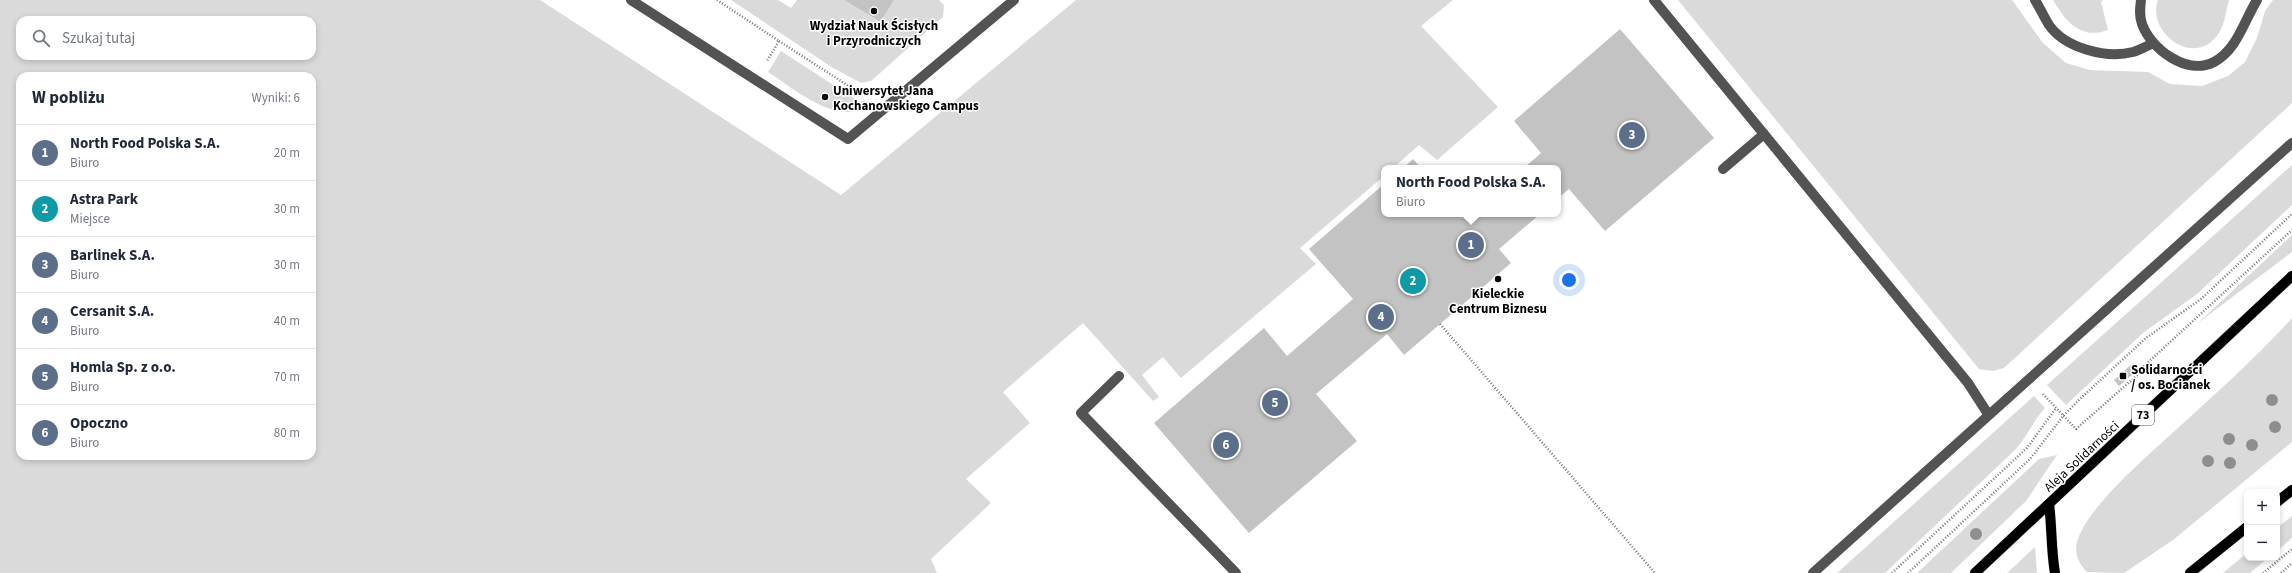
<!DOCTYPE html>
<html lang="pl">
<meta charset="utf-8">
<style>
:root{--surface:#fff;--page:#f6f6f7;--text:#1f2937;--muted:#747a83;--line:#e0e1e3;--accent:#1a73e8}
body{margin:0;font-family:"Source Sans 3",sans-serif;background:var(--page);color:var(--text)}
.controls{position:absolute;right:12px;bottom:12px;display:grid;overflow:hidden;border-radius:8px;box-shadow:0 2px 6px #0003}
.controls button{width:36px;height:36px;display:grid;place-items:center;padding:0;border:0;border-bottom:1px solid var(--line);background:var(--surface);color:var(--text);font:20px sans-serif}
.you{position:absolute;left:1569px;top:280px;width:14px;height:14px;margin:-10px;border:3px solid #fff;border-radius:50%;background:#1a73e8;box-shadow:0 0 0 6px #1a73e833}
.badge{display:grid;place-items:center;width:26px;height:26px;border-radius:50%;background:var(--accent);color:#fff;font-size:13px;font-weight:700}
.pin{position:absolute;translate:-50% -50%;border:2px solid #fff;box-shadow:0 1px 4px #0006}
.popup{position:absolute;left:1381px;top:165px;width:180px;height:52px;box-sizing:border-box;display:grid;place-content:center;border-radius:8px;background:var(--surface);filter:drop-shadow(0 1px 3px #0005);font-size:13px;white-space:nowrap;color:var(--muted)}
.popup b{font-size:15px;color:var(--text)}
.popup::after{content:'';position:absolute;left:50%;top:100%;margin-left:-8px;border:8px solid transparent;border-top-color:var(--surface)}
.list{margin:0;padding:0;list-style:none}
h2{display:flex;justify-content:space-between;align-items:center;height:52px;margin:0;padding:0 16px;font-size:17px}
h2 small{font-size:13px;font-weight:400;color:var(--muted)}
.list li{display:grid;grid-template-columns:26px 1fr auto;gap:12px;align-items:center;box-sizing:border-box;height:56px;padding:0 16px;border-top:1px solid var(--line)}
.list b{display:block;font-size:15px;white-space:nowrap}
.list p{margin:0;font-size:13px;white-space:nowrap;color:var(--muted)}
.list em{font-size:13px;font-style:normal;color:var(--muted)}
.icon{flex:none;width:22px;height:22px;fill:none;stroke:currentColor;stroke-width:2;stroke-linecap:round;stroke-linejoin:round}
.map{position:relative;flex:none;width:2292px;height:573px;overflow:hidden}
.search{position:absolute;background:var(--surface);box-shadow:0 2px 6px #0003;left:16px;top:16px;width:300px;height:44px;display:flex;align-items:center;gap:10px;box-sizing:border-box;padding:0 14px;border-radius:12px;color:var(--muted);font-size:15px}
.panel{position:absolute;background:var(--surface);box-shadow:0 2px 6px #0003;left:16px;top:72px;width:300px;height:388px;border-radius:12px}
.map>svg:first-child{display:block}
</style>
<div class="map">
<svg width="2292" height="573" viewBox="0 0 2292 573">
<rect width="100%" height="100%" fill="#fff"/>
<g fill="#dadada" fill-rule="evenodd">
<path d="M0,0H540L841,195L1076,0H1453L1421,26L1498,107L1437,160L1419,145L1393,168H1384V176L1300,248L1316,264L1181,378L1163,357L1142,375L1159,397L1153,401L1083,323L1003,392L1030,423L966,479L991,503L931,559L937,573H0ZM20,20H312V56H20ZM20,76H312V456H20Z"/>
<polygon points="731,0 778,0 791,8 797,0 844,0 879,22 894,0 939,0 944,5 943,17 871,81 861,83 833,68"/>
<polygon points="1678,0 2012,0 2043,43 2066,63 2090,70 2148,72 2170,84 2202,86 2228,76 2245,62 2257,38 2265,11 2273,0 2292,0 2292,103 2004,368 1993,371 1979,369"/>
<path d="M2053,0H2103L2101,2L2108,30C2081,40 2066,22 2053,0Z"/>
<path d="M2158,0H2229C2225,13 2225,27 2216,37C2192,67 2146,31 2158,0Z"/>
<path d="M781,51L858,101H866L869,104C840,129 793,88 768,72Z"/>
<polygon points="2292,165 2292,205 2197,294 2143,333 2066,405 2047,385"/>
<polygon points="2292,235 2292,252 2198,323"/>
<path d="M2292,318V442L2173,540L2124,573L2087,572C2079,564 2074,554 2077,542C2087,506 2151,453 2179,427C2217,392 2257,357 2292,318Z"/>
<path d="M2034,396L2045,408C2034,420 2027,436 2016,449L1885,573H1837Z"/>
<polygon points="2057,455 2026,501 1951,573 1917,573 2039,459"/>
<polygon points="2292,516 2292,538 2277,551 2277,528"/>
<polygon points="2035,547 2037,573 2007,573"/>
<polygon points="2247,553 2247,558 2268,558 2250,573 2223,573"/>
</g>
<g fill="#c3c3c3">
<polygon points="844,0 894,0 880,22"/>
<polygon points="1620,29 1714,138 1605,231 1569,189 1558,198 1558,168 1524,168 1541,153 1514,121"/>
<polygon points="1413,159 1421,168 1403,168"/>
<polygon points="1384,184 1384,214 1461,214 1465,219 1470,214 1540,214 1499,249 1511,263 1404,355 1387,334 1316,394 1357,441 1249,533 1154,423 1264,328 1287,356 1353,299 1309,249"/>
<polygon points="2133,363 2139,369 2119,386 2114,380"/>
</g>
<g fill="none" stroke-linecap="round" stroke-linejoin="round">
<defs>
<g id="major">
<polyline points="2277,502 2292,490"/>
<path d="M2049,504C2052,527 2051,550 2055,573"/>
<polyline points="1975,573 2292,276"/>
<polyline points="2190,573 2247,527"/>
</g>
</defs>
<use href="#major" stroke="#dbdbdb" stroke-width="11"/>
<g stroke="#757575" stroke-width="2.5" stroke-dasharray="1 2" stroke-linecap="butt">
<polyline points="717,0 779,41 767,61"/>
<polyline points="779,41 861,94 869,92"/>
<polyline points="1440,324 1655,573"/>
<polyline points="2043,394 2076,429 2142,371 2144,366 2292,230"/>
<polyline points="1892,573 2027,448 2056,408"/>
<polyline points="1908,573 2030,459 2064,415 2082,397 2146,338 2201,299 2292,214"/>
<polyline points="2263,573 2292,549"/>
<polyline points="2281,573 2292,563"/>
</g>
<g stroke="#535353" stroke-width="10">
<polyline points="631,0 848,139 1014,0"/>
<polyline points="1654,0 1968,383 1988,414"/>
<path d="M2035,0C2040,8 2044,17 2049,25C2065,48 2106,59 2133,52C2140,50 2147,46 2153,43"/>
<path d="M2141,0C2140,8 2139,16 2142,24C2151,49 2187,76 2214,62C2237,50 2244,21 2257,0"/>
<polyline points="1723,169 1764,134"/>
<polyline points="1119,376 1081,413 1236,573"/>
<polyline points="1813,573 2292,143"/>
</g>
<use href="#major" stroke="#000" stroke-width="10"/>
</g>
<g fill="#8e8e8e">
<circle cx="2272" cy="400" r="6"/>
<circle cx="2275" cy="427" r="6"/>
<circle cx="2229" cy="439" r="6"/>
<circle cx="2252" cy="445" r="6"/>
<circle cx="2208" cy="461" r="6"/>
<circle cx="2230" cy="463" r="6"/>
<circle cx="1976" cy="534" r="6"/>
</g>
<g fill="#000" stroke="#fff" stroke-width="1.5">
<circle cx="874" cy="11" r="4"/>
<circle cx="825" cy="97" r="4"/>
<circle cx="1498" cy="279" r="4"/>
<rect x="2119" y="372" width="8" height="8" rx="2"/>
</g>
<g text-anchor="middle" stroke-width="3" stroke-linejoin="round" paint-order="stroke">
<rect fill="#fff" stroke="#4c4c4c" stroke-width="1" x="2132" y="405" width="22" height="20" rx="3"/>
<g font-size="12" font-weight="bold" fill="#000">
<text x="2143" y="419">73</text>
</g>
<g font-size="13" font-weight="bold" fill="#000" stroke="#fff">
<text x="874" y="30">Wydział Nauk Ścisłych<tspan x="874" dy="15">i Przyrodniczych</tspan></text>
<text x="833" y="95" text-anchor="start">Uniwersytet Jana<tspan x="833" dy="15">Kochanowskiego Campus</tspan></text>
<text x="1498" y="298">Kieleckie<tspan x="1498" dy="15">Centrum Biznesu</tspan></text>
<text x="2131" y="374" text-anchor="start">Solidarności<tspan x="2131" dy="15">/ os. Bocianek</tspan></text>
</g>
<g font-size="13" fill="#000" stroke="#fff">
<text transform="translate(2081 456) rotate(-43)" y="5">Aleja Solidarności</text>
</g>
</g>
</svg>
<div class="controls">
<button>+</button>
<button>−</button>
</div>
<div class="you"></div>
<div class="pin badge" style="left:1471px;top:245px;background:#5c6f8a">1</div>
<div class="popup"><b>North Food Polska S.A.</b>Biuro</div>
<div class="pin badge" style="left:1413px;top:281px;background:#0f9aa8">2</div>
<div class="pin badge" style="left:1632px;top:135px;background:#5c6f8a">3</div>
<div class="pin badge" style="left:1381px;top:317px;background:#5c6f8a">4</div>
<div class="pin badge" style="left:1275px;top:403px;background:#5c6f8a">5</div>
<div class="pin badge" style="left:1226px;top:445px;background:#5c6f8a">6</div>
<div class="search"><svg class="icon" aria-label="search" viewBox="0 0 24 24"><circle cx="10" cy="10" r="6"/><path d="M15 15l6 6"/></svg>Szukaj tutaj</div>
<section class="panel">
<h2>W pobliżu<small>Wyniki: 6</small></h2>
<ul class="list">
<li><span class="badge" style="background:#5c6f8a">1</span><div><b>North Food Polska S.A.</b><p>Biuro</p></div><em>20 m</em></li>
<li><span class="badge" style="background:#0f9aa8">2</span><div><b>Astra Park</b><p>Miejsce</p></div><em>30 m</em></li>
<li><span class="badge" style="background:#5c6f8a">3</span><div><b>Barlinek S.A.</b><p>Biuro</p></div><em>30 m</em></li>
<li><span class="badge" style="background:#5c6f8a">4</span><div><b>Cersanit S.A.</b><p>Biuro</p></div><em>40 m</em></li>
<li><span class="badge" style="background:#5c6f8a">5</span><div><b>Homla Sp. z o.o.</b><p>Biuro</p></div><em>70 m</em></li>
<li><span class="badge" style="background:#5c6f8a">6</span><div><b>Opoczno</b><p>Biuro</p></div><em>80 m</em></li>
</ul>
</section>
</div>
